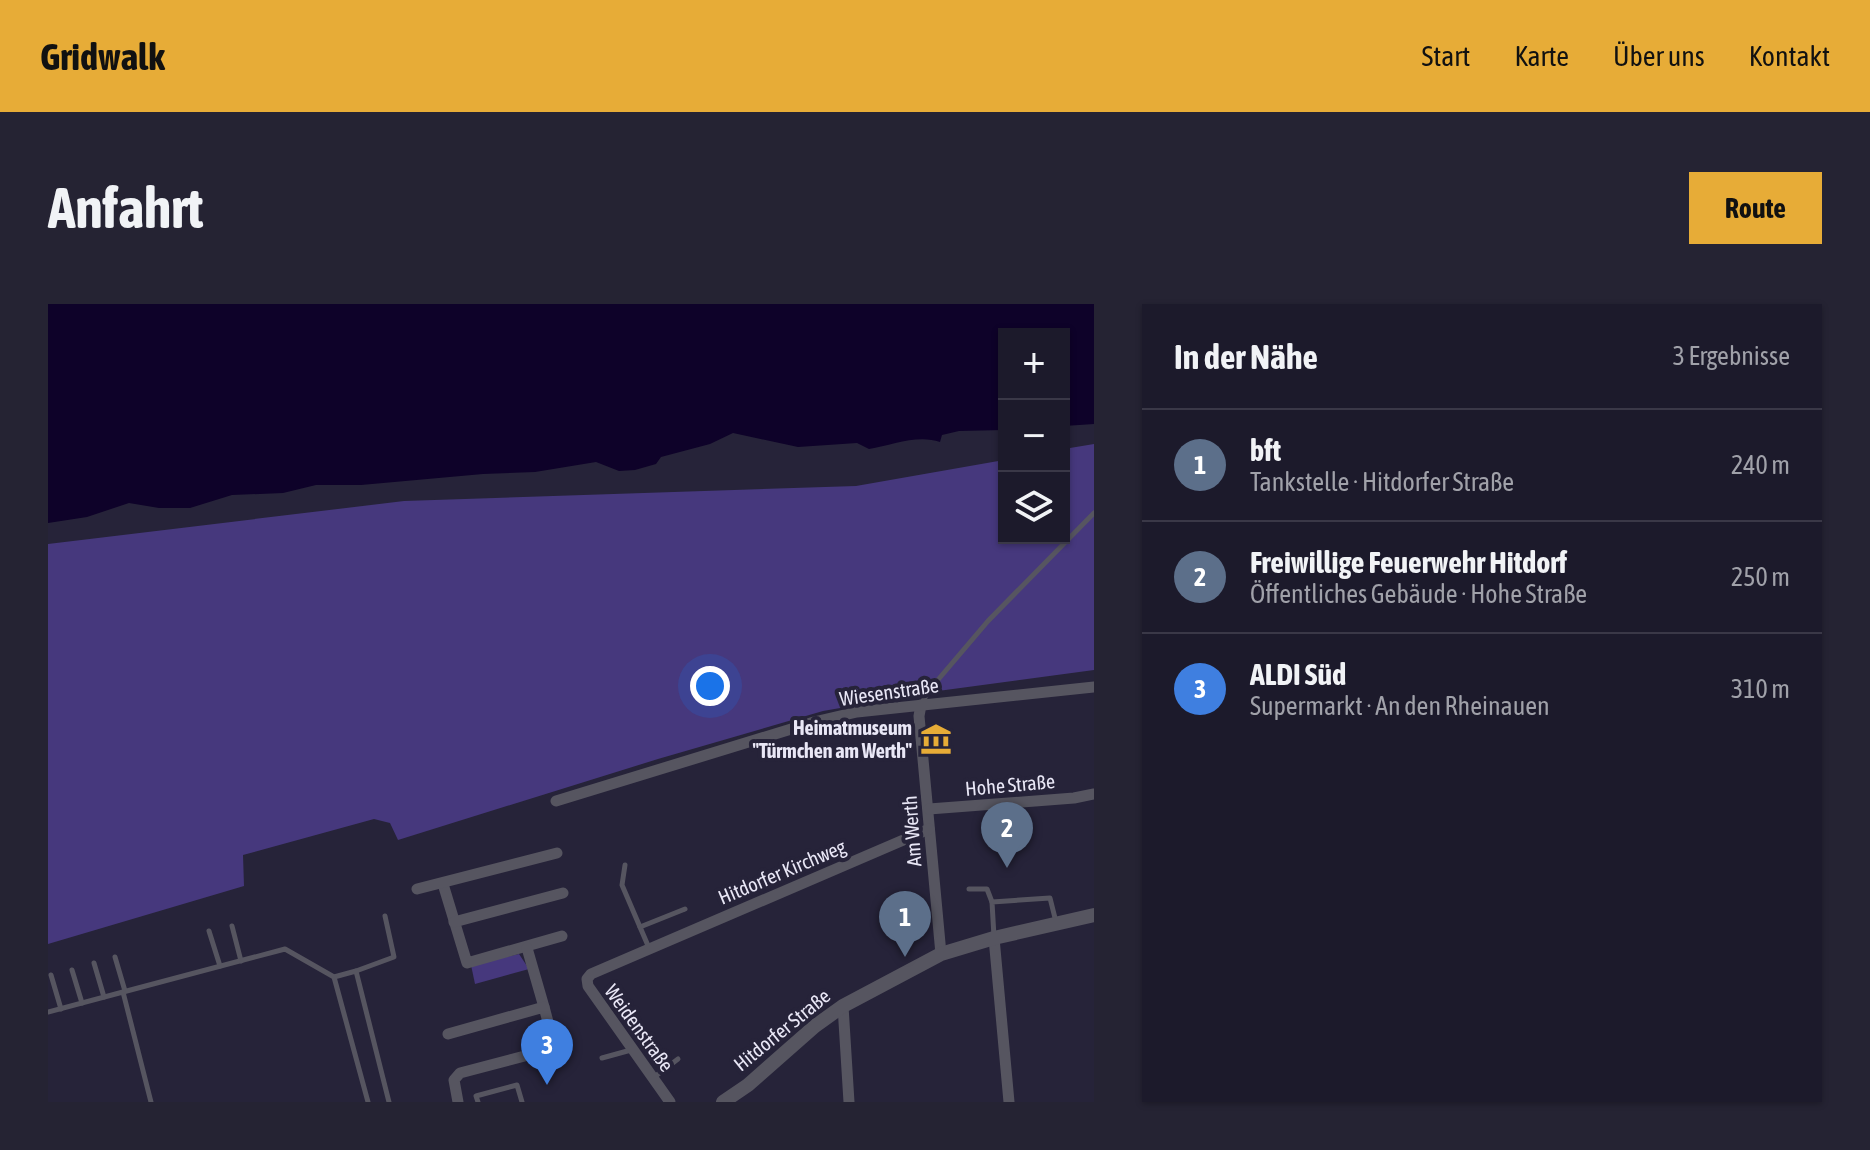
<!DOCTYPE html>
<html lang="de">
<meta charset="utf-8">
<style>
:root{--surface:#1c1a2b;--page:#252333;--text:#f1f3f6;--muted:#a0a1a9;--line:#3a3847;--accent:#e7ac37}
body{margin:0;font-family:"Asap Condensed",sans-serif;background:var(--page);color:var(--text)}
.controls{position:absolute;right:24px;top:24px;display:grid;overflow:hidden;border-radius:0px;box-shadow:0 2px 6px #0004}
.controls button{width:72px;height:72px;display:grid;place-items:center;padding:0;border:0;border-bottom:2px solid var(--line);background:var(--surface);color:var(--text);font:40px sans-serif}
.you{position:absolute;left:662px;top:382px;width:28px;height:28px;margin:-20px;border:6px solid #fff;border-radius:50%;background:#1a73e8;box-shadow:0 0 0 12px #1a73e833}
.badge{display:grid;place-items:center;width:52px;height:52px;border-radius:50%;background:var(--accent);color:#fff;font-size:26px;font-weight:700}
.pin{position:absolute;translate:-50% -66px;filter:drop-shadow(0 2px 4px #0008)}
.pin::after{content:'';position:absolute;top:42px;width:28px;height:24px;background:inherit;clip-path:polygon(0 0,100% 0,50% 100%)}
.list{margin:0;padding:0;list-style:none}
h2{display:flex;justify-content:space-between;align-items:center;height:104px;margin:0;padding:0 32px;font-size:34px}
h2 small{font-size:26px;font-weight:400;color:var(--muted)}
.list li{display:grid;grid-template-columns:52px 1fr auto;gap:24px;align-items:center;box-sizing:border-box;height:112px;padding:0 32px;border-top:2px solid var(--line)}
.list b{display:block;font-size:30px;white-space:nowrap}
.list p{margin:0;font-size:26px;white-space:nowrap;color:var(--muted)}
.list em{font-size:26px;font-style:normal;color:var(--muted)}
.icon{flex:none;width:44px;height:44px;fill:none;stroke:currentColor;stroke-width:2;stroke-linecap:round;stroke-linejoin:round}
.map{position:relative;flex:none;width:1046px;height:798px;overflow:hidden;border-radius:0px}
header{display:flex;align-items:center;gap:48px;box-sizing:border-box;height:112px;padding:0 40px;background:var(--accent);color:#111}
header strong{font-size:38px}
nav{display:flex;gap:44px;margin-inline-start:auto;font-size:28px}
.intro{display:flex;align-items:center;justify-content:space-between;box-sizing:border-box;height:192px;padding:0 48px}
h1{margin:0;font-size:56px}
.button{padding:20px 36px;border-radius:0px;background:var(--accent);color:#111;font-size:28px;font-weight:700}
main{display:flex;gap:48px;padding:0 48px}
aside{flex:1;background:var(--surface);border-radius:0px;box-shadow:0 2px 6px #0004}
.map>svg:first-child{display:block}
</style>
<header>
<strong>Gridwalk</strong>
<nav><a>Start</a><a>Karte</a><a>Über uns</a><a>Kontakt</a></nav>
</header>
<div class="intro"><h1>Anfahrt</h1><a class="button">Route</a></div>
<main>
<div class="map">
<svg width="1046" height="798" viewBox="0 0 1046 798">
<rect width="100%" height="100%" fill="#262339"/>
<g fill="#46387d">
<polygon points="1046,140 1046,366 890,387 775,407 610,455 350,536 342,519 326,515 195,551 196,582 0,640 0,240 356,197 808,182 956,156 956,234 1016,234 1016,145"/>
<polygon points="471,650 481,665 427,680 423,661"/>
</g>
<path fill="#0e0229" d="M0,0H1046V120L1016,122V30H956V126L911,127L894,131L892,138C870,130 844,141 821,145L809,139L750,143L685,129L662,140L613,153L608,160L587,166L571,167L548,158L487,168L435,170L313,181H268L235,189L184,191L142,204H111L81,199L39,213L0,219Z"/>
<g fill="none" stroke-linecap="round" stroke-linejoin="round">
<g stroke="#565560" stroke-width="5">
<polyline points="873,400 883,384 940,317 1046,209"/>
<polyline points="577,561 574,581 601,644"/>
<polyline points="921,585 939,585 944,598"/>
<polyline points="184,622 193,657"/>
<polyline points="592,623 637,605"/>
<polyline points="161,627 172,662"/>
<polyline points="946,633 944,598 1002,594 1008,618"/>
<polyline points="67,653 77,687"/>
<polyline points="46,659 56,693"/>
<polyline points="24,666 34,699"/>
<polyline points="308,667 346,653 337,612"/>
<polyline points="3,671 13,705"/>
<polyline points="286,673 308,667 341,798"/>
<polyline points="75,688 237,645 286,673 320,798"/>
<polyline points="0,708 75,688 103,798"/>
<polyline points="554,754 583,746"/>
<polyline points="605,774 630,755"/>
<polyline points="430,798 428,792 469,781 474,798"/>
</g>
<g stroke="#565560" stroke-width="11">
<polyline points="873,401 871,412 893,650"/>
<polyline points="508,497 766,418 809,408 1046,383"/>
<polyline points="881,505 1026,494 1046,490"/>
<polyline points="395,580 419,659 514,632"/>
<polyline points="369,585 509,549"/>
<polyline points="406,618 515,589"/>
<polyline points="946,634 961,798"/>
<polyline points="479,644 496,703"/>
<polyline points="795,702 801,798"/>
<polyline points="400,730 496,703 507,744 412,769 406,776 410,798"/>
<polyline points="622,798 540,682 539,675 543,670 881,525"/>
</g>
<polyline stroke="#565560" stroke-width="14" points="675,798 700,781 767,722 795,702 893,650 946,634 1046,611"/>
</g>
<defs>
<symbol id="museum-bare" viewBox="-9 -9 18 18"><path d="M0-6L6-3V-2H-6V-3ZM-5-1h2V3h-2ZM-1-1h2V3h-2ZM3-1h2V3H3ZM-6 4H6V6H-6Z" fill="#e7ac37" stroke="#262339" stroke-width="2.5" paint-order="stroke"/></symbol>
</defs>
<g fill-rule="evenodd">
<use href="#museum-bare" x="866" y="413" width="44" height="44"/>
</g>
<g text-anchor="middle" stroke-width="8" stroke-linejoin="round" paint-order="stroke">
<g font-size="20" fill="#e9e7f6" stroke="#262339">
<text transform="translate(841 388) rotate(-8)" y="7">Wiesenstraße</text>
<text transform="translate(962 481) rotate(-5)" y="7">Hohe Straße</text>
<text transform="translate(864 527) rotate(-94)" y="7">Am Werth</text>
<text transform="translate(734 568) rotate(-23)" y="7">Hitdorfer Kirchweg</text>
<text transform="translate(591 724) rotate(54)" y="7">Weidenstraße</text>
<text transform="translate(734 726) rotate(-39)" y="7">Hitdorfer Straße</text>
</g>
<g font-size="20" font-weight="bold" fill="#e9e7f6" stroke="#262339" text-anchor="end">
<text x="864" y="431">Heimatmuseum<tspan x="864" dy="23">"Türmchen am Werth"</tspan></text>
</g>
</g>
</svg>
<div class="controls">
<button>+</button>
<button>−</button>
<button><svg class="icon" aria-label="layers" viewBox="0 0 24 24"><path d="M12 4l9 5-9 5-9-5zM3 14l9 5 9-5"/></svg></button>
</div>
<div class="you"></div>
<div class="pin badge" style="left:857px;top:653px;background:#5c6f8a">1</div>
<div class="pin badge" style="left:959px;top:564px;background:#5c6f8a">2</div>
<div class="pin badge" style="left:499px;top:781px;background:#3f7fe0">3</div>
</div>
<aside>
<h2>In der Nähe<small>3 Ergebnisse</small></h2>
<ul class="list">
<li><span class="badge" style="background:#5c6f8a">1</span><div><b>bft</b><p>Tankstelle · Hitdorfer Straße</p></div><em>240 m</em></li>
<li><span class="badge" style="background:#5c6f8a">2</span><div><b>Freiwillige Feuerwehr Hitdorf</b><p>Öffentliches Gebäude · Hohe Straße</p></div><em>250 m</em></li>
<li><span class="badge" style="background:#3f7fe0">3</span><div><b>ALDI Süd</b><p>Supermarkt · An den Rheinauen</p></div><em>310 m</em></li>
</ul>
</aside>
</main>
